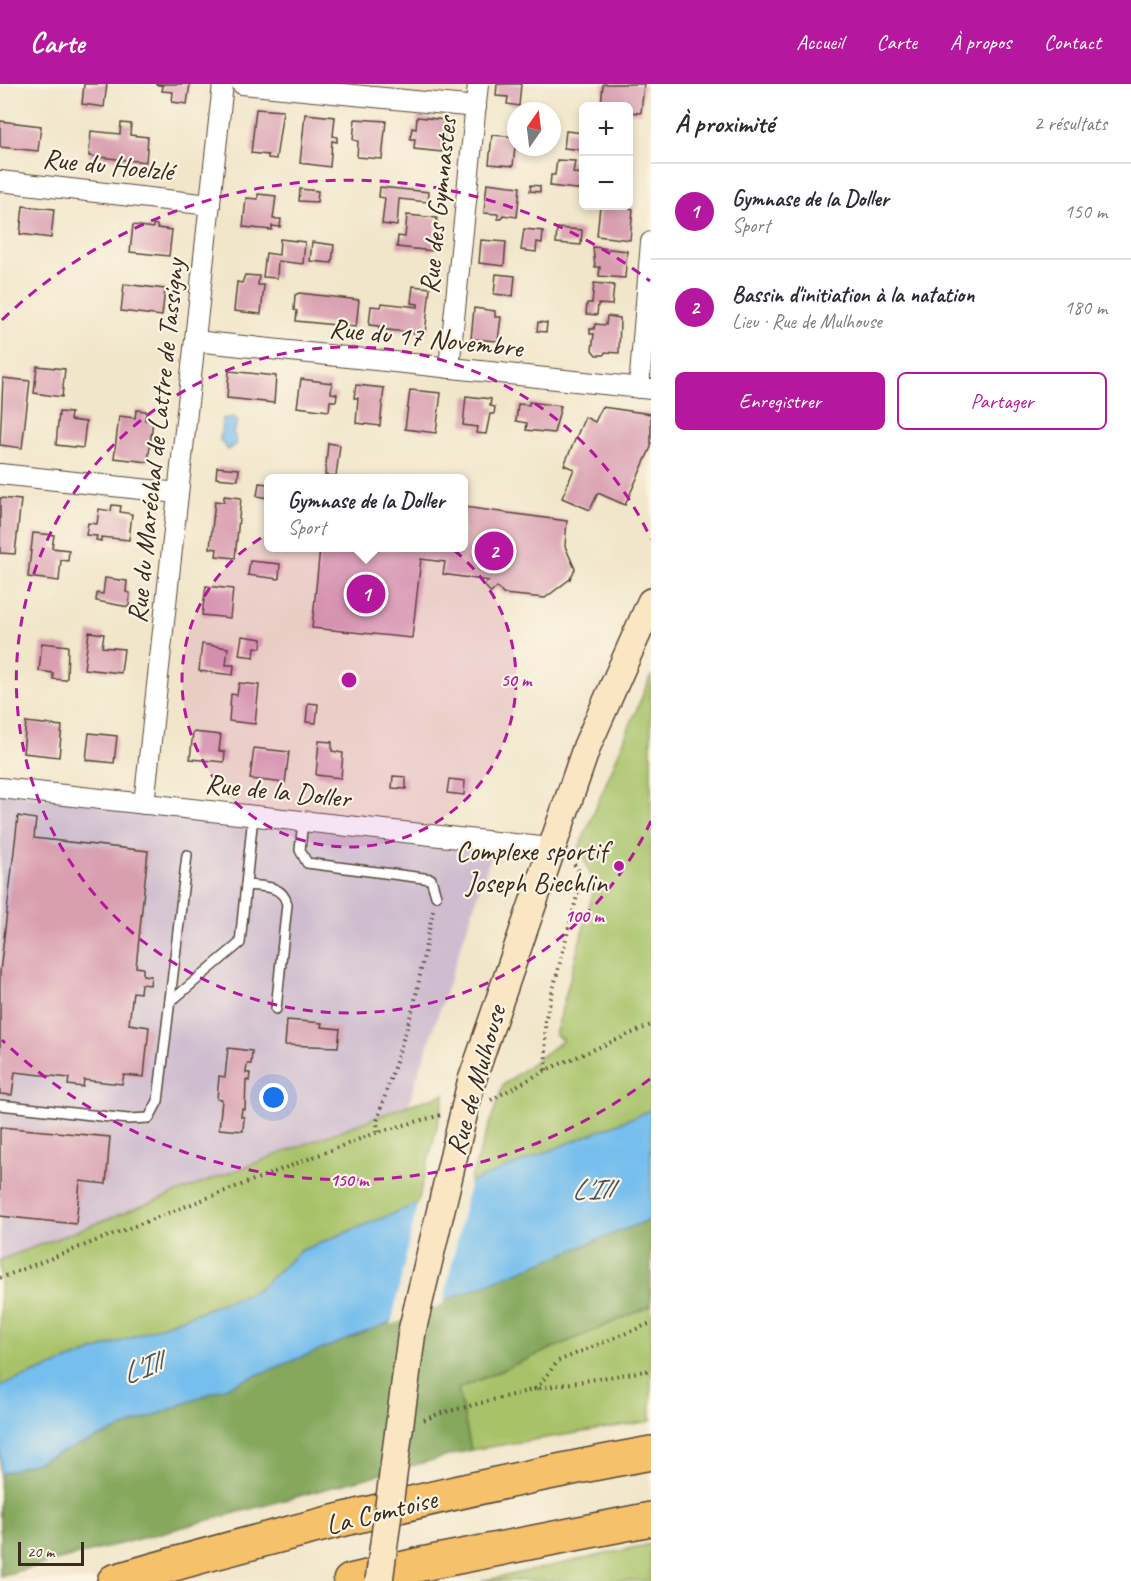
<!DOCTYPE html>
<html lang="fr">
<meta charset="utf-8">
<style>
:root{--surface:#fff;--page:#f7f7f7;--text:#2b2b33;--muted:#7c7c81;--line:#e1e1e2;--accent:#b5179e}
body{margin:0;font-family:Caveat,sans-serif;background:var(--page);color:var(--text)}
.controls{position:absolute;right:18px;top:18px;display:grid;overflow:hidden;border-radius:9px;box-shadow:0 3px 9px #0003}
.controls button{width:54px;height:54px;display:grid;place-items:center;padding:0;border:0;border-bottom:2px solid var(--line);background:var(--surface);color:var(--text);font:30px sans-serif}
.compass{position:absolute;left:507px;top:18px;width:54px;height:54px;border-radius:50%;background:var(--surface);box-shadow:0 3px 9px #0003;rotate:14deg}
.scale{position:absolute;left:18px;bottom:15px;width:66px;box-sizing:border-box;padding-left:6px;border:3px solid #3b2a1e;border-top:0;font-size:16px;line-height:21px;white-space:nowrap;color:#3b2a1e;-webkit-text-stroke:4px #fcf5e5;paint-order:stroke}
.you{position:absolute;left:274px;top:1014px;width:21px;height:21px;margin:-15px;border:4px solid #fff;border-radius:50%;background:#1a73e8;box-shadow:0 0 0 9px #1a73e833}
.badge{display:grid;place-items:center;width:39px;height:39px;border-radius:50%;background:var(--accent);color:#fff;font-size:20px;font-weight:700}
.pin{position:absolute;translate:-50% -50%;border:3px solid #fff;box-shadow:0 2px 6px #0006}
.popup{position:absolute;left:264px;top:390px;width:204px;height:78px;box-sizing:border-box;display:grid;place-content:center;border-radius:9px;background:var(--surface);filter:drop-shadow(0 2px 4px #0005);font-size:20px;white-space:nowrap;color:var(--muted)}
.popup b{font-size:22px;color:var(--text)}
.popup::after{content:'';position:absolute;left:50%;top:100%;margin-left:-12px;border:12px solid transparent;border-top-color:var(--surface)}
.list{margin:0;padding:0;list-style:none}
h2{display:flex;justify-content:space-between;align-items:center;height:78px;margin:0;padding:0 24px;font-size:26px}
h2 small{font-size:20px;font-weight:400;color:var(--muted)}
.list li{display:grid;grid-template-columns:39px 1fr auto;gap:18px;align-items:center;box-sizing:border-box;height:96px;padding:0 24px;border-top:2px solid var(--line)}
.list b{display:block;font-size:22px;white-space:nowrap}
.list p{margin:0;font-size:20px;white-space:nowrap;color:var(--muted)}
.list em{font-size:20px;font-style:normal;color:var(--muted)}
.actions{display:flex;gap:12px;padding:18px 24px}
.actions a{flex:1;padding:14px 0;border:2px solid var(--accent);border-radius:9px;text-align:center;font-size:21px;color:var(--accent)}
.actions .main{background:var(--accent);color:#fff}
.map{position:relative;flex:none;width:651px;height:1497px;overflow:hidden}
header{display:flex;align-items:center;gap:36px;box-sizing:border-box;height:84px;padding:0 30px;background:var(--accent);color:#fff}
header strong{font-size:28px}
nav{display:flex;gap:33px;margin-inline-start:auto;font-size:21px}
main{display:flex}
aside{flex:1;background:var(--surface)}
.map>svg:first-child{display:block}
</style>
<header>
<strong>Carte</strong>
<nav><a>Accueil</a><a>Carte</a><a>À propos</a><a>Contact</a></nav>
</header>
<main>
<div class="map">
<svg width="651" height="1497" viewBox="0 0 651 1497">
<rect width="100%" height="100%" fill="#fcf5e5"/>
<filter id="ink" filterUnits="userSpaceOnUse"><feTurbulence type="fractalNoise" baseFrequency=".0167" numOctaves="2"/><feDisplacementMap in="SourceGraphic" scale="12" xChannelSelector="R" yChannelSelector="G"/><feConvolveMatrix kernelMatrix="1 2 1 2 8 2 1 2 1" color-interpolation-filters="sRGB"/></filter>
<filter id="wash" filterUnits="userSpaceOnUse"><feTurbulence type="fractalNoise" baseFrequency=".008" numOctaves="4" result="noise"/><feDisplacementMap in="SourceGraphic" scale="24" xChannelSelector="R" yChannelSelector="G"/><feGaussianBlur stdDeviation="1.35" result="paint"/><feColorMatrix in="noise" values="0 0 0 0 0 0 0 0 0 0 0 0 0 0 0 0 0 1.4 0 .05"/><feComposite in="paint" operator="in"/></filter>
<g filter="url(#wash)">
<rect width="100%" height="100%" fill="#f1e6ca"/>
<polygon fill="#cfbdcf" points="0,708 493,766 408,1021 0,1176"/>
<g fill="#a7c269" stroke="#717644" stroke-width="1.5">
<polygon points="651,591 651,1026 469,1100 503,1001 563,956 555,951 595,800 579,764"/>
<polygon points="445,1010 417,1121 300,1167 258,1206 0,1302 0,1176 408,1021"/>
<polygon points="651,1222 651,1337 471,1366 458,1305"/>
<polygon points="651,1460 651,1497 482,1497"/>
</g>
<polygon fill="#85a85d" stroke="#60693e" stroke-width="1.5" points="651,1135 651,1222 458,1305 471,1366 0,1492 0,1390 39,1377"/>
<g fill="#75beed" stroke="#587486" stroke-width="1.5">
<polygon points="234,333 238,338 233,348 237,359 228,366 220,356 223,335"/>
<polygon points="651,1026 651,1135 39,1377 0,1390 0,1302 258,1206 300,1167"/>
</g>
<polygon fill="#f1e6ca" points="470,1097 443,1221 391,1241 418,1117"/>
<g id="blocks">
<g fill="#d99fb1">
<polygon points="84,0 107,0 104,23 82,20"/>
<polygon points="155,0 190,0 187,20 172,18 173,8 162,7 163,2"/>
<polygon points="497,0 521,0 519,22 507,20 508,13 496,12"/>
<polygon points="603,0 644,0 641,29 628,28 628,22 601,22"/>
<polygon points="256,25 283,27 276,75 268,74 268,71 251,69"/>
<polygon points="305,30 335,33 333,52 337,53 337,58 332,57 330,83 300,79"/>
<polygon points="417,33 446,36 442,68 414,65 415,55 410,55 412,44 416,45"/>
<polygon points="355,35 386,37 382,75 357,73 358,57 353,56"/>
<polygon points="0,37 41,42 38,67 0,63"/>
<polygon points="121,39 131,40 130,51 148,53 146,78 89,72 91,47 120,50"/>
<polygon points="566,47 584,49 584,66 564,64"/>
<polygon points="492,51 516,53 513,82 489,80"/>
<polygon points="557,76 575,77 573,89 584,90 584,106 550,102 551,91 555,91"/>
<polygon points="487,99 520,103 517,133 503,131 502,135 498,135 498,130 484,129"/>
<polygon points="531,101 540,102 540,108 530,107"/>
<polygon points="380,103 429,108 428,118 399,115 397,142 382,140 385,114 379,113"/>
<polygon points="300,105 318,107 317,118 299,117"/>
<polygon points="258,110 276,112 273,135 281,135 280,143 272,142 272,146 243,143 246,114 258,115"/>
<polygon points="23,122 54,125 51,154 20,150"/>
<polygon points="600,122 630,122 629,124 633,125 630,156 597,152"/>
<polygon points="407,131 437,134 433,167 397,163 398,152 405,153"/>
<polygon points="153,140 157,141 157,144 172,146 169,172 130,168 133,141 153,144"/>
<polygon points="557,144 582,146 581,161 556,159"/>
<polygon points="524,145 543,147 542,159 537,158 536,168 521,166"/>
<polygon points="280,155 305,158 303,180 278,177 277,194 263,193 266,169 279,171"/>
<polygon points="481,156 506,158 504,182 479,179"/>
<polygon points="312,158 334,161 332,179 310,177"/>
<polygon points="593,163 627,167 625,194 599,192 600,183 595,183"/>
<polygon points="496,190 515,192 513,212 494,210"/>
<polygon points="245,191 259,192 258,201 264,201 261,230 234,227 237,198 242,199"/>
<polygon points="594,199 614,201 612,221 598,220 597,231 586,230 587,219 592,219"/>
<polygon points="124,200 165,205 162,232 121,227"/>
<polygon points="413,202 430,204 425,250 379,245 379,242 369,241 371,222 381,223 382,219 418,223 418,220 411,219"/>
<polygon points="299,209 359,216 356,243 296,237 297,227 294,226 295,211"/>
<polygon points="474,224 495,227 495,233 501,233 498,257 471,255"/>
<polygon points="607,232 620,234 619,269 605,268 604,271 596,271 592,266 594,250 590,250 590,245 594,245 595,240 606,241"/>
<polygon points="538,238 547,239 546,248 537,247"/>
<polygon points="37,282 65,285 62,313 34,309"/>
<polygon points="229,287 276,292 274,319 227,314"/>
<polygon points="3,294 30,297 22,364 0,361"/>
<polygon points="301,295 332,299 331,309 337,310 336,317 330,317 329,327 297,323"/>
<polygon points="356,301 384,304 380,342 356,339 358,314 354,314"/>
<polygon points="410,306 441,309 436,349 405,345"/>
<polygon points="466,312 491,315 490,322 495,323 494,330 490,330 486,350 476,349 477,343 463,341"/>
<polygon points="529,318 561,322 554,349 526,346 527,339 516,337 518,320 529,321"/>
<polygon points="602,323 651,330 651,363 625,421 598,409 590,426 562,414 574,385 564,381 585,333 595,338"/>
<polygon points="136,326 146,327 145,336 153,336 148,378 114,374 119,332 135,334"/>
<polygon points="59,328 71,329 70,336 86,338 83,364 56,361"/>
<polygon points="328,359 340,361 336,392 325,391"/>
<polygon points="217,383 239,385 238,396 216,394"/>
<polygon points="259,399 268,400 268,414 257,412"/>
<polygon points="224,412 241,414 235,474 216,472 217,465 210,464 215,417 224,418"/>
<polygon points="0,414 21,416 15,470 0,469"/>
<polygon points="112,421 121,422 120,428 132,430 129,456 101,453 101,457 96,456 97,452 86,451 88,439 97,440 99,425 111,427"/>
<polygon points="464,423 567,437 565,462 575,485 570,495 545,514 503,510 497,503 491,509 484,501 489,497 443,490 445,478 421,475 412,554 312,544 320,464 436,466 436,464 464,464"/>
<polygon points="33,449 54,451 52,464 69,466 68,477 61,476 59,497 28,493"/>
<polygon points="250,477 280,480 279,495 248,491"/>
<polygon points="105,494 127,497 126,508 130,509 129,523 96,517 97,509 103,510"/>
<polygon points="206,502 233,505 230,534 202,531"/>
<polygon points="89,548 104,550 102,563 124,565 121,589 84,585"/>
<polygon points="242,552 262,555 261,564 255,563 254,573 239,571"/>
<polygon points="42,559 68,562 67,594 65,596 53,595 53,589 39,587"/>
<polygon points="202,560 228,564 226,581 234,581 233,591 199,587"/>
<polygon points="239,599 259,601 255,640 229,637 231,610 237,611"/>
<polygon points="308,619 318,620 316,639 306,638"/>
<polygon points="26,638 62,642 59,673 23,669"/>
<polygon points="193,648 221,651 219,667 225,668 224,678 190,675"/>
<polygon points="89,649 117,652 114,679 86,676"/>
<polygon points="319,657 332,658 332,667 343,669 341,694 316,691"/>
<polygon points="254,664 289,668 285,699 250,695"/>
<polygon points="393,692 406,693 406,705 392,704"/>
<polygon points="449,695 465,697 464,711 447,709"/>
<polygon points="18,732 36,735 34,754 148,767 136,883 143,884 143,891 151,892 150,901 141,900 140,909 133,908 129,940 149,943 144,993 124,991 122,1000 84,996 83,1003 68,1001 69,994 15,988 12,1011 0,1010 0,888"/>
<polygon points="287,936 322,939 321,943 340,945 338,963 285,961"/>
<polygon points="228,964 252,967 251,980 247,980 246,989 250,989 249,997 246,996 245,1026 242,1025 241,1033 244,1033 243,1047 219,1045 222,1016 217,1015 219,992 225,993"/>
<polygon points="0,1043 110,1053 106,1100 80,1097 76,1140 0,1132"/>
</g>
</g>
</g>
<g filter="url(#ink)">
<use href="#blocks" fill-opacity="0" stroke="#564638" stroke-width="1.5"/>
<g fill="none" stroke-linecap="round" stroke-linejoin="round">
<defs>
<g id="lane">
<polyline points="303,737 300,766 307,779 431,795 436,812"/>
<path d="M246,801C263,803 282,800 287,820L276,925"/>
<polyline points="170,918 240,859 253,732"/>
<polyline points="0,1021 128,1035 149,1034 158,1017 187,771"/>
</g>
<g id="street">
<polyline points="242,0 476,23"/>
<polyline points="0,97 210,121"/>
<polyline points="195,257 651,305"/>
<polyline points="449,284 478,0"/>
<polyline points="639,304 651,158"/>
<polyline points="0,390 178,409"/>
<polyline points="0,704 550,764"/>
<polyline points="144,720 223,0"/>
</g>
<polyline id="secondary" points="471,999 587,662 651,518"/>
<g id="highway">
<path d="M114,1497C291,1446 470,1402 651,1369"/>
<polyline points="350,1497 417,1481 651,1435"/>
</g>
</defs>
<use href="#lane" stroke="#564638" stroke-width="12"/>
<use href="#street" stroke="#564638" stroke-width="22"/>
<use href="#secondary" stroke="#564638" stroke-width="30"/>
<use href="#highway" stroke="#564638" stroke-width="36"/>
<g stroke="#564638" stroke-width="4" stroke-dasharray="1.5 4.5" stroke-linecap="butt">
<polyline points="546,986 545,937 579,804 579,787 572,777"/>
<polyline points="491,1016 546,986 651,941"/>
<polyline points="378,1048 377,1037 414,921 433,826"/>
<polyline points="0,1194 378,1048 441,1031"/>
<polyline points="536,1305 558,1277 651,1239"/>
<polyline points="424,1336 438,1330 535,1305 651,1286"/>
</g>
<use href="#lane" stroke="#fff" stroke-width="9"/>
<use href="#street" stroke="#fff" stroke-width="20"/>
<use href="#secondary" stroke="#fbe6c4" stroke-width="27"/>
<use href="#highway" stroke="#f5c16b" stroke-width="33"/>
<defs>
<polyline id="secondary-bridge" points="379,1497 412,1247 471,999"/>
</defs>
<use href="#secondary-bridge" stroke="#564638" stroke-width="30" stroke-linecap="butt"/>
<use href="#secondary-bridge" stroke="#fbe6c4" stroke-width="27"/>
</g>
</g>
<circle cx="349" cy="596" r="167" fill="#b5179e" fill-opacity=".12"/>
<g fill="none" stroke="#b5179e" stroke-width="3" stroke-dasharray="10 8">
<circle cx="349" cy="596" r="167"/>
<path d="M651 737A333 333 0 1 1 651 455"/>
<path d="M650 995A500 500 0 0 1 2 956M2 236A500 500 0 0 1 650 197"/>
</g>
<circle fill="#b5179e" stroke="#fcf5e5" stroke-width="2" cx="619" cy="782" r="6"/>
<g text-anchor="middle" stroke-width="4.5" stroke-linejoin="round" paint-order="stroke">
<g font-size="28" fill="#3b2a1e" stroke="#fcf5e5">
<text transform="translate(108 80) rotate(6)" y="10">Rue du Hoelzlé</text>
<text transform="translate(437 121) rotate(-84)" y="10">Rue des Gymnastes</text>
<text transform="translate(426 253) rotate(6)" y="10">Rue du 17 Novembre</text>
<text transform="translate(155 357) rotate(-84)" y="10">Rue du Maréchal de Lattre de Tassigny</text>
<text transform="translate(278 706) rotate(6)" y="10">Rue de la Doller</text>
<text transform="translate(475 996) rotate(-74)" y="10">Rue de Mulhouse</text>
<text transform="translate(381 1427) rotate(-14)" y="10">La Comtoise</text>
</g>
<g font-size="28" fill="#3b2a1e" stroke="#fcf5e5" text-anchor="end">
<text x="607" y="776">Complexe sportif<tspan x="607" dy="32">Joseph Biechlin</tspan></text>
</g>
<g font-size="30" font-style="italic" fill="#4c565c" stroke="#fcf5e5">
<text x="591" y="1115">L'Ill</text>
<text transform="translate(141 1284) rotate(-21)" y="10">L'Ill</text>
</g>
</g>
<circle cx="349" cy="596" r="9" fill="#b5179e" stroke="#fcf5e5" stroke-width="3"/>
<g font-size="18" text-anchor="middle" font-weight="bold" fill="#b5179e" stroke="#fcf5e5" stroke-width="4.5" stroke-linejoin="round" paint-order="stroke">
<text x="516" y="602">50 m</text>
<text x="584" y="838">100 m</text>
<text x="349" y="1102">150 m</text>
</g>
</svg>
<div class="controls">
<button>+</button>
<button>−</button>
</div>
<svg class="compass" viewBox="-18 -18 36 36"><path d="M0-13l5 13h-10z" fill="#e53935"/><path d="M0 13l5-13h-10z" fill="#7c7c81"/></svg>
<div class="scale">20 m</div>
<div class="you"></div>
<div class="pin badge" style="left:366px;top:510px">1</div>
<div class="popup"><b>Gymnase de la Doller</b>Sport</div>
<div class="pin badge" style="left:494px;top:467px">2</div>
</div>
<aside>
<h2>À proximité<small>2 résultats</small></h2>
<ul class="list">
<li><span class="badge">1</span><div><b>Gymnase de la Doller</b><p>Sport</p></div><em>150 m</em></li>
<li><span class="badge">2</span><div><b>Bassin d'initiation à la natation</b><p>Lieu · Rue de Mulhouse</p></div><em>180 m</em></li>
</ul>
<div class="actions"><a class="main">Enregistrer</a><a>Partager</a></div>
</aside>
</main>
